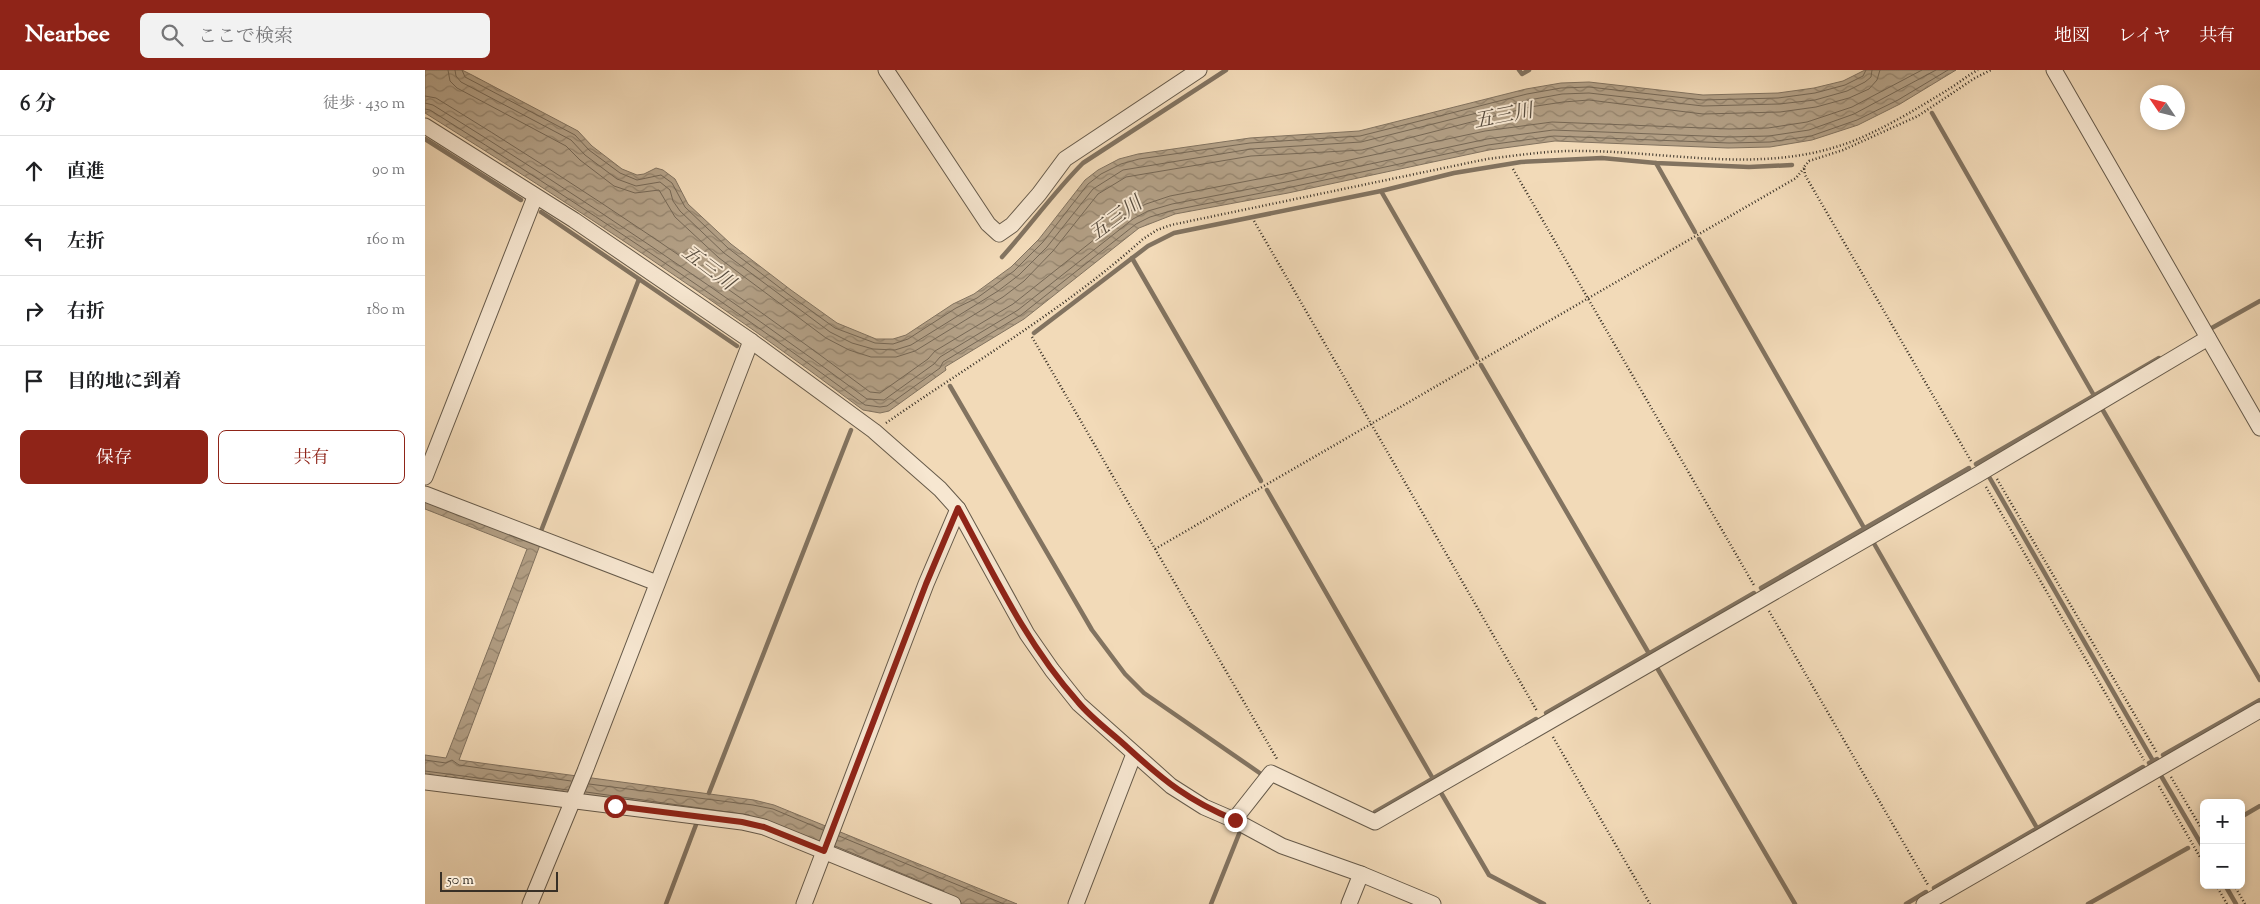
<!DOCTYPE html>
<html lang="ja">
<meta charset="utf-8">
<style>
:root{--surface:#fff;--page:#f2f2f2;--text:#202124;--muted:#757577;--line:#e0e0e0;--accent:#8f2418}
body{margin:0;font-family:"Sorts Mill Goudy","Noto Serif JP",serif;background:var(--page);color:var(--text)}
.controls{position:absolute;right:15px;bottom:15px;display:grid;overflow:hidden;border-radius:8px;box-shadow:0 2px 8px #0003}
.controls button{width:45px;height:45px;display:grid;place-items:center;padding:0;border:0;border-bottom:1px solid var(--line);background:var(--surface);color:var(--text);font:25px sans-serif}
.compass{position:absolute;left:1715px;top:15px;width:45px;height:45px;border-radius:50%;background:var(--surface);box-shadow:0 2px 8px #0003;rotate:305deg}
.scale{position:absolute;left:15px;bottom:12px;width:118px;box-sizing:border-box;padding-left:5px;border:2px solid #383026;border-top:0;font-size:14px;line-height:18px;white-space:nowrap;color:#383026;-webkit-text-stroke:4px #f7e7d1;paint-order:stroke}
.stop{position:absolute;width:15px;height:15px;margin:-11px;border:4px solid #8f2418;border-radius:50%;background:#fff}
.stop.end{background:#8f2418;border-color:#fff;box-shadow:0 1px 5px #0008}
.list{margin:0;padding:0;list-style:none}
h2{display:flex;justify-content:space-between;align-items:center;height:65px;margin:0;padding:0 20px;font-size:21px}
h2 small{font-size:16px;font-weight:400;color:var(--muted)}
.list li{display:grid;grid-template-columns:32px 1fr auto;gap:15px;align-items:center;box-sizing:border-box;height:70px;padding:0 20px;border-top:1px solid var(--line)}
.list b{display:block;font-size:19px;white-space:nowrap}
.list em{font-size:16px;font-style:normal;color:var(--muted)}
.actions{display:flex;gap:10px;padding:15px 20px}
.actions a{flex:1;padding:11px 0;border:1px solid var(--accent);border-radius:8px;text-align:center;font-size:18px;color:var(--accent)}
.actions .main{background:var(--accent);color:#fff}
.icon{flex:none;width:28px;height:28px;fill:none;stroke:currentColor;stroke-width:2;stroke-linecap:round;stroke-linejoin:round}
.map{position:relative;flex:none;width:1835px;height:834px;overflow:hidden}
header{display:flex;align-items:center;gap:30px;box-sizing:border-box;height:70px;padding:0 25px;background:var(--accent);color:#fff}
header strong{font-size:24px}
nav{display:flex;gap:28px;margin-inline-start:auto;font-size:18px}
.search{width:350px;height:45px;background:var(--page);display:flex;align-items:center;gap:12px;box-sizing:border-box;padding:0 18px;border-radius:8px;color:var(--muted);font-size:19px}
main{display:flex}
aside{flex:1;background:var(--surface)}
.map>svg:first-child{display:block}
</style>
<header>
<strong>Nearbee</strong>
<div class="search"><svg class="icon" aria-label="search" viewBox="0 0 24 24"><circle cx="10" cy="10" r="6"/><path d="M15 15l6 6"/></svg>ここで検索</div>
<nav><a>地図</a><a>レイヤ</a><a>共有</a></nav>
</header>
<main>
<aside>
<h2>6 分<small>徒歩 · 430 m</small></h2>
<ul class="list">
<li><svg class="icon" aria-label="ahead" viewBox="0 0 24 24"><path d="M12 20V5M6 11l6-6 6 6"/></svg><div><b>直進</b></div><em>90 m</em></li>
<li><svg class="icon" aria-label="left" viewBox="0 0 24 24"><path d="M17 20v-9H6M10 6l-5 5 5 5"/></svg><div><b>左折</b></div><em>160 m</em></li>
<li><svg class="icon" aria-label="right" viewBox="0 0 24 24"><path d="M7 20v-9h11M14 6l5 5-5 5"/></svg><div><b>右折</b></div><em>180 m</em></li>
<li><svg class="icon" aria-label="arrive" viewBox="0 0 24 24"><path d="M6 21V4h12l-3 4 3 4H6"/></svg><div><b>目的地に到着</b></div></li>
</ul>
<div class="actions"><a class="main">保存</a><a>共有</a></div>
</aside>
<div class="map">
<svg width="1835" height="834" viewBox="0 0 1835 834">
<defs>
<pattern id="water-waves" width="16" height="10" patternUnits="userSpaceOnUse" patternTransform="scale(1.25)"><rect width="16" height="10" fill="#b3a086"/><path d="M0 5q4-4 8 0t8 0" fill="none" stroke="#93836d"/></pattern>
</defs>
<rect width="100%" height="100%" fill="#f2dab8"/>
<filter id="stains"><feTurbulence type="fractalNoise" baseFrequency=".004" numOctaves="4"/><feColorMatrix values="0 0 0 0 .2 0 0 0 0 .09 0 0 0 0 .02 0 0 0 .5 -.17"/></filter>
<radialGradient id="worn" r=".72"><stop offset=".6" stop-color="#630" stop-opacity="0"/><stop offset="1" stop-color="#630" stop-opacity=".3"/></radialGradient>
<g fill="url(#water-waves)" stroke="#827360">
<path d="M0,0H37L47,5L153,61L167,76L197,99L212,105L219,104L231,98L238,100L250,109L263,134L306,174L366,220L412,253L451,269H468L481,265L528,234L549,224L586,197L614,169L660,110L673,100L694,89L713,84L825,68L934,61L1101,19L1136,13L1164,12L1278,25L1353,23L1389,18L1418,11L1440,0H1531L1475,34L1433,55L1387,70L1345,77L1303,78L1130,71L1064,80L863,123L750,144L714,158L599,249L520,297L521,300L464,341L455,343L438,340C297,234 149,136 0,43Z"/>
<polygon points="0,430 115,475 34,690 329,730 349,735 592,834 538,834 355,758 0,706 0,685 21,688 102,479 0,439"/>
</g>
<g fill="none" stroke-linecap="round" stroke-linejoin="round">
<g stroke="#766856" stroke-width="1">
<polyline points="23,0 25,11 32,18 141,76 155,90 189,116 210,123 234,120 250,147 294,188 401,268 424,280 446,287 471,287 490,281 578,227 599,211 628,181 673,124 701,107 826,86 937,80 1105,37 1138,32 1164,30 1278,44 1355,42 1391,37 1424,28 1444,19 1452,10 1455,0"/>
<polyline points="30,0 31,6 36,12 146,70 160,85 192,109 211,116 235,112 245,120 248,131 255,141 299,183 405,262 427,273 448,279 470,280 486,275 573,221 594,205 622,177 668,119 698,100 826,79 936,72 1104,30 1137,24 1164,23 1278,36 1354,34 1390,30 1422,21 1440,12 1446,7 1447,0"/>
<polyline points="37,0 40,7 150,65 164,80 195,103 212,110 236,105 247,113 260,137 303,178 363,224 410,258 450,273 468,274 483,269 531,238 552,228 589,201 618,172 663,114 676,104 696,94 714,89 825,73 935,66 1102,24 1136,18 1164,17 1278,30 1353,28 1390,23 1420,15 1438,6 1441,0"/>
<path d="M0,26L11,28C160,119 305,217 445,322L455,323L503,289L510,281L588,234L704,142L721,134L745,126L859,104L1060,61L1127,52L1304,59L1343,58L1382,52L1427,37L1497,0"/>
<path d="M0,33L8,35C156,127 302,225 442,329L459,330L509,294L515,287L593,240L708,149L723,141L747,134L861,112L1062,69L1128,60L1304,67L1344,66L1384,60L1429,44L1511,0"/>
<path d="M0,39L5,40C153,133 299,230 440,335L455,337L462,336L515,298L518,292L596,245L711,154L725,147L749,140L862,118L1063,75L1129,66L1304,73L1345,72L1386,66L1432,50L1473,30L1523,0"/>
<polyline points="0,690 21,693 27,690 34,695 146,711"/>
<polyline points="0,701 143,720"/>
<polyline points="164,714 328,735 348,739 398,760"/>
<polyline points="161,722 324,745"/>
<polyline points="414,766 579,834"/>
<polyline points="410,776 519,821"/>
</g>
<g stroke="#827360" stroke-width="4.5">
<polyline points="1094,0 1097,4 1104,0"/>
<polyline points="1507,43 1671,329"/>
<polyline points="0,69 96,130"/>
<polyline points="1231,93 1270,162"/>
<polyline points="956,121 1052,288"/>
<polyline points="116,142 312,276"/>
<polyline points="1274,169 1442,463"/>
<path d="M577,187C605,156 629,122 658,93L801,0"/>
<polyline points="707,188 836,411"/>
<polyline points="1785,259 1835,231"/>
<polyline points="609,263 723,176 749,163 956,121 1029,103 1096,92 1177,88 1231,93 1324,97 1367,95"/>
<polyline points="1056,295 1226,587"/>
<polyline points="525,316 667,560 700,604 719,623 839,706"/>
<polyline points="1676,337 1835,610"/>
<polyline points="1551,394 1734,288"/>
<polyline points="1563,405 1731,696"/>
<polyline points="842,420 1007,707"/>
<polyline points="116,461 214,209"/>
<polyline points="1447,470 1612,758"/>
<polyline points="1336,518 1544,398"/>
<polyline points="1231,596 1370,834"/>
<polyline points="1121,643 1329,523"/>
<polyline points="1738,685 1835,630"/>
<polyline points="1724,693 1732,689"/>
<polyline points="1735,704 1779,779"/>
<polyline points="1015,721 1064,805 1119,834"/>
<polyline points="284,723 426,360"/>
<polyline points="950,742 1111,649"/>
<polyline points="1816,747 1835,736"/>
<polyline points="1800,815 1811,834"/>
<polyline points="1509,818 1718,697"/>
<polyline points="241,834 272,752"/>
<polyline points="786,834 816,759"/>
<polyline points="1481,834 1501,822"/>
<polyline points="1663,834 1763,778"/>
</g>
<defs>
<g id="street">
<polyline points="461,0 563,154 574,164 587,155 614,124 640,89 774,0"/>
<polyline points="1629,0 1835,358"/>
<polyline points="0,56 149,150 326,271 449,361 515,419 533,439 602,564 627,600 654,634 746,716 779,737 809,750 857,776 936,804 1008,834"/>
<polyline points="0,407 110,127"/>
<polyline points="0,424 232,513"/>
<polyline points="0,712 317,752 339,757 528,834"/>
<polyline points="809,750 846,703 950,752 1554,404 1783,268"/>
<polyline points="105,834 160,701 326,271"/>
<polyline points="379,834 501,514 533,439"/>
<polyline points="651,834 709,684"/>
<polyline points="924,834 936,804"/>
<polyline points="1499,834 1835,640"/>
</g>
</defs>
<use href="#street" stroke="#665a4a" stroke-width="17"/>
<g stroke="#383026" stroke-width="2.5" stroke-dasharray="1 2.5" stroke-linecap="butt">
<polyline points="1088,99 1330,517"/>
<polyline points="829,151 1112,641"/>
<polyline points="607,267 852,689"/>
<path d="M461,353C547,293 639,240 718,169L732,160L746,155L1062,89C1095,85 1127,80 1160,81C1246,82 1334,103 1417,75C1449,65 1495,37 1524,19C1534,13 1543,5 1553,0"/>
<polyline points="1546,391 1380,105 1379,97 1384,91 1418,80 1493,46 1550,8 1566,0"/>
<polyline points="1572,409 1732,683"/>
<polyline points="1561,417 1719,690"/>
<polyline points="730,479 1371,108 1379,98"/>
<polyline points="1344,541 1503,815"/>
<polyline points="1128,667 1225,834"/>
<polyline points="1746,707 1779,763"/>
<polyline points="1734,716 1779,794"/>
<polyline points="1791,815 1802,834"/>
<polyline points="1809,815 1820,834"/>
</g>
<use href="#street" stroke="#f7e7d1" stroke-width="15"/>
</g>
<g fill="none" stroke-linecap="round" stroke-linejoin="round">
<path stroke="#8f2418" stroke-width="6" d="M190,736L317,752L339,757L399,781L501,514L533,438C569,505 602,575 653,632C667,649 687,663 703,678C739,711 764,731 810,750"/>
</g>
<g text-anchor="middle" stroke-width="4" stroke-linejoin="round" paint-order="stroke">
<g font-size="20" font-style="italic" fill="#574c3e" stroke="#f7e7d1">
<text transform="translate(1078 45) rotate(-11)" y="7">五三川</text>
<text transform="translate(690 148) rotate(-36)" y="7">五三川</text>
<text transform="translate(284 197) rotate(37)" y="7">五三川</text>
</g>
</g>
<rect width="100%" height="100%" filter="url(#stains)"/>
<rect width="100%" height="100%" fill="url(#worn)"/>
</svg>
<div class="controls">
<button>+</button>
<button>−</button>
</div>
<svg class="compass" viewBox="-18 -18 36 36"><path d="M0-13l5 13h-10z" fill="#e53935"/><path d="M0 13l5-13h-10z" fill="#757577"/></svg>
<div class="scale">50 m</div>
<div class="stop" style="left:190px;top:736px"></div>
<div class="stop end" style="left:810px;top:750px"></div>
</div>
</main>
